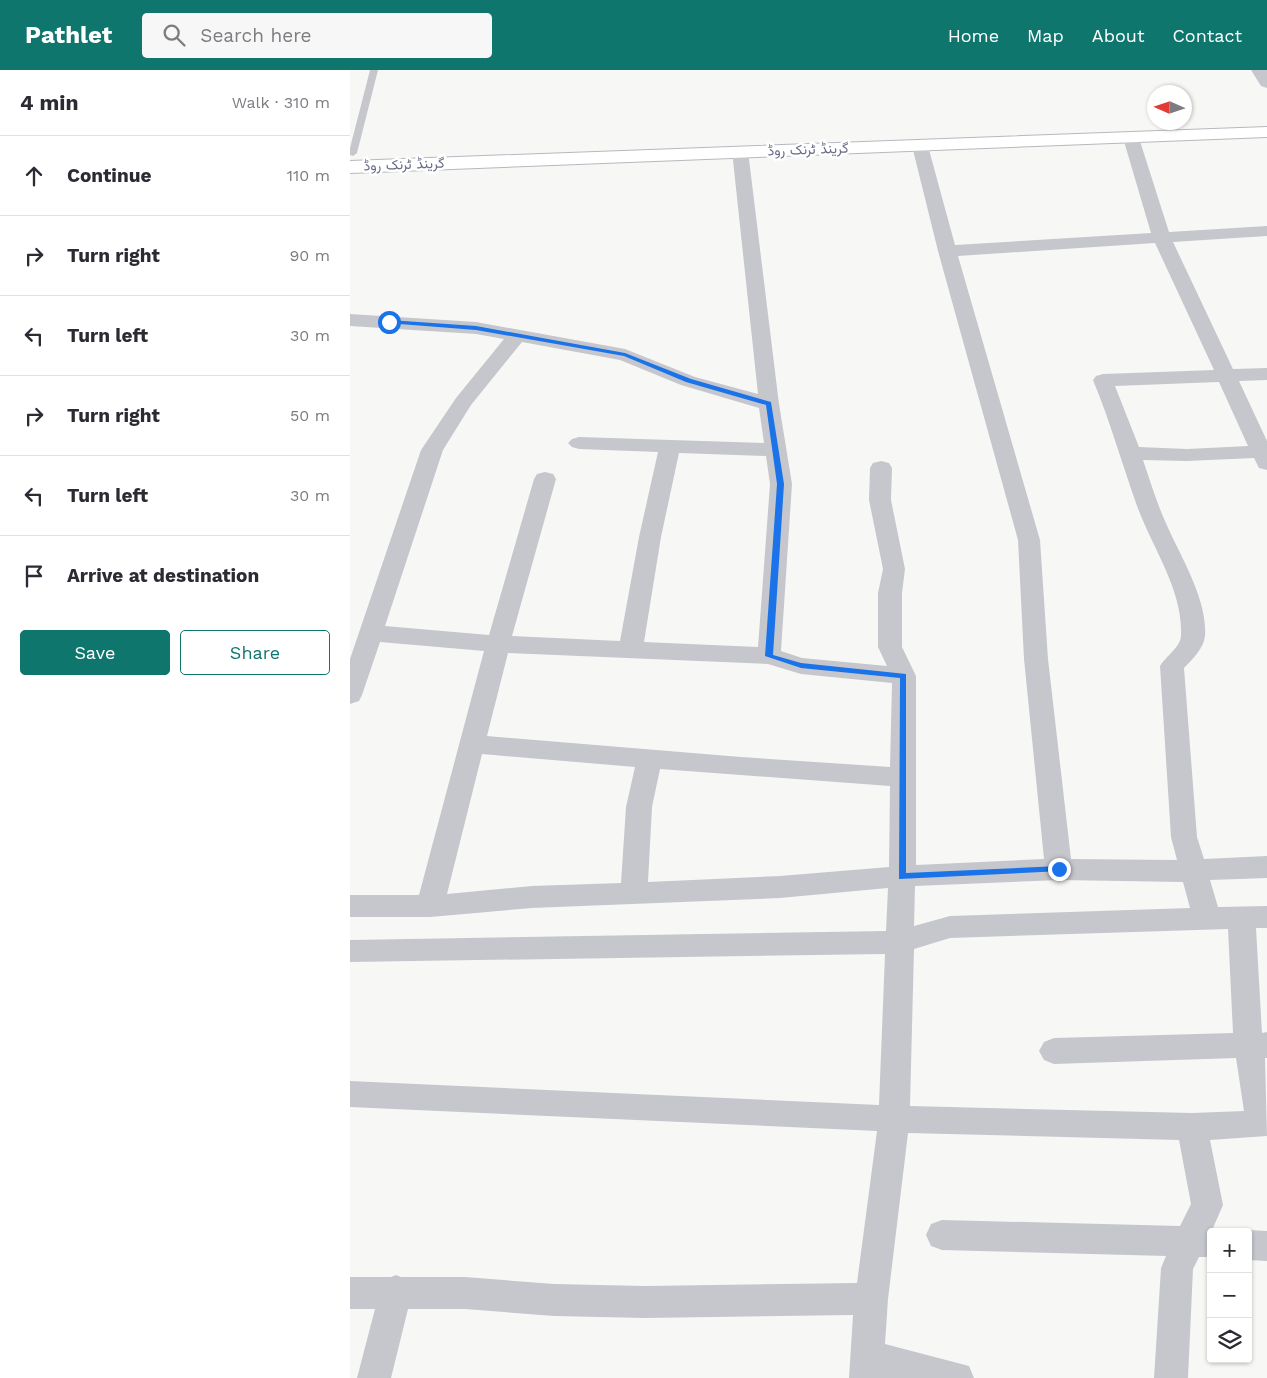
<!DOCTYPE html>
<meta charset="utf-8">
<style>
:root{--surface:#fff;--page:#f7f7f7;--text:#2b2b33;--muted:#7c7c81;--line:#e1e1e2;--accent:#0f766e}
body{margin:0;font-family:"Work Sans",Vazirmatn,sans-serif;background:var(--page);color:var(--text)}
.controls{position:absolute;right:15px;bottom:15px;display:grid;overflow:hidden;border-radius:5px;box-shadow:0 1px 4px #0004}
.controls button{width:45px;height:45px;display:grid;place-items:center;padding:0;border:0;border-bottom:1px solid var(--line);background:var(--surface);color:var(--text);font:25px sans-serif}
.compass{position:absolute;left:797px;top:15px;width:45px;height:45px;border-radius:50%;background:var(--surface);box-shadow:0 1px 4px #0004;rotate:273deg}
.stop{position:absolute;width:15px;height:15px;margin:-11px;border:4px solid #1a73e8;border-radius:50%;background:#fff}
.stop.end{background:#1a73e8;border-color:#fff;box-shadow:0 1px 5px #0008}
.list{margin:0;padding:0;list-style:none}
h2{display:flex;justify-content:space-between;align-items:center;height:65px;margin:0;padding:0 20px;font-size:21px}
h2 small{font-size:16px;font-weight:400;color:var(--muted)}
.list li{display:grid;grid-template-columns:32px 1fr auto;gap:15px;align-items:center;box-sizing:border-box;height:80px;padding:0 20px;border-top:1px solid var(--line)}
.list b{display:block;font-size:19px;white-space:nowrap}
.list em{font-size:16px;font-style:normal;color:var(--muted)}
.actions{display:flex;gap:10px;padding:15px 20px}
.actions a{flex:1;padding:11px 0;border:1px solid var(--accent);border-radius:5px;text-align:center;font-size:18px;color:var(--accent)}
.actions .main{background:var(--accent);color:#fff}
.icon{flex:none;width:28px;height:28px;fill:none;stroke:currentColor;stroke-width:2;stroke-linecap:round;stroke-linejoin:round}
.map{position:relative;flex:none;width:917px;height:1308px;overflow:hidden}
header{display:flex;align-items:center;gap:30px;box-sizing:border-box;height:70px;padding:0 25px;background:var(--accent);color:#fff}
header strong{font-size:24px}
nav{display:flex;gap:28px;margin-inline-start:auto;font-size:18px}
.search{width:350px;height:45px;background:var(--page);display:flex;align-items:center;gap:12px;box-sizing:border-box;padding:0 18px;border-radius:5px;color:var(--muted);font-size:19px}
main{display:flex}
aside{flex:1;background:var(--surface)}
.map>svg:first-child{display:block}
</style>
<header>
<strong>Pathlet</strong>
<div class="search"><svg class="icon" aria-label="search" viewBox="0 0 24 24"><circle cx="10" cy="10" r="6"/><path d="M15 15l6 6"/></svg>Search here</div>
<nav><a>Home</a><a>Map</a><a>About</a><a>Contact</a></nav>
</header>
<main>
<aside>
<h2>4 min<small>Walk · 310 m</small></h2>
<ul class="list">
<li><svg class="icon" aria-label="ahead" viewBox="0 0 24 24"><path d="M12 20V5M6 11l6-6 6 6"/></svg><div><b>Continue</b></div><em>110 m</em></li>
<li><svg class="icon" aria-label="right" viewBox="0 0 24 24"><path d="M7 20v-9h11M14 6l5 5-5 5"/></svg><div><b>Turn right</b></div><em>90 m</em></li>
<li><svg class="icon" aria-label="left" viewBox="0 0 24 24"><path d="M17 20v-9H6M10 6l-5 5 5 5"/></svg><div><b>Turn left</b></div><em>30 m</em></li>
<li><svg class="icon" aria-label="right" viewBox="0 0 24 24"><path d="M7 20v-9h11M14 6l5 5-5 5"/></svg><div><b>Turn right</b></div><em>50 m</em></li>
<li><svg class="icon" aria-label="left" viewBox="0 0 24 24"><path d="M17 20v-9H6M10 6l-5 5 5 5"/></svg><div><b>Turn left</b></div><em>30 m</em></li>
<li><svg class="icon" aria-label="arrive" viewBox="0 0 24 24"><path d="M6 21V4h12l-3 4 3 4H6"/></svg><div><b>Arrive at destination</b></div></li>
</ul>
<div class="actions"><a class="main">Save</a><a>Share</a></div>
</aside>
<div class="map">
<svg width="917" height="1308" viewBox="0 0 917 1308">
<rect width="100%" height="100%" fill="#f7f8f5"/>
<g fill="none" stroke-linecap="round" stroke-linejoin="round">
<defs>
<polygon id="trunk" points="917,57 917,67 0,103 0,91"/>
</defs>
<use href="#trunk" stroke="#b7b8be" stroke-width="2"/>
<polygon fill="#c6c7cd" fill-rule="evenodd" points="20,0 28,0 7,83 3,86 0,85 0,78"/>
<g fill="#c6c7cd" fill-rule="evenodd">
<polygon points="901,0 917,0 917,18 911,16"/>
<path d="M781,63L787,64L789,68L819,162L917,156V166L823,172L883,299L917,298V310L889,311L917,371V400L909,398L904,388L837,391L793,390C800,410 806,431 815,451C829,484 858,529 855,566C854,578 842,590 834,598L847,767L854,789L917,786V808L860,810L868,837L917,836V858H906L912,963L917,962V988H915L917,1066L860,1070L873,1135L863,1158L873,1162H861V1187H849L843,1199L838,1308H804L811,1198L816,1186L592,1180L581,1176L576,1165L581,1154L592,1150L830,1156L841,1134L829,1070L558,1063L538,1229L535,1274L619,1296L624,1308H499L503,1245L295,1248L204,1246L115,1239H58L41,1308H7L25,1239H0V1207H41L46,1205L51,1207H115L204,1214L295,1216L507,1213L527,1061L0,1037V1011L529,1035L535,884L0,892V870L536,861L538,818L430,828L182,838L80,847H0V825H69L134,581L30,572L12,625L9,631L0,634V589L71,380L106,328L154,269L126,264L0,256V244L126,252L275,279L345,307L408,324L382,81L384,77H396L398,81L429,334L442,414L431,581L452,588L537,596L528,577V523L533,499L519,430L520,398L523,393L531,391L539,393L542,398L541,430L555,499L552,523V577L566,606V795L694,789L674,589L668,470L588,181L562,76L564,72H576L578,76L605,175L801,163L773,68L775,64ZM805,173L864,300L753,304L746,306L743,310C760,351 772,394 787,436C802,477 833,520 831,565C831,577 816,586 810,596L821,767L827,790L721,789L698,589L690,470L608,186ZM172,272L270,290L331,315L409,338L414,373L229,367L222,369L218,373L222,377L229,379L308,382L289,467L270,571L162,566L206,409L203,404L195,402L187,404L184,409L139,565L35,556L93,380L121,335ZM869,312L898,376L837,379L789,377L765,316ZM329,383L416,386L420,414L408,577L294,572L311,467ZM158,583L418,594L451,604L542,613L540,697L391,687L137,666ZM132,684L285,697L276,737L271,813L182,816L97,824ZM310,699L540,716L539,797L430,806L298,812L302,737ZM709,810L833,812L840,838L600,846L564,856L565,816ZM878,859L883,963L704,968L694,972L689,981L694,990L704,994L886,988L894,1041L842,1043L560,1036L564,879L600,868Z"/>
<polygon points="898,1160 917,1161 917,1191 898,1190 898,1162 893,1162"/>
</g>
<use href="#trunk" fill="#fff" fill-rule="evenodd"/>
</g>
<polygon fill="#1a73e8" points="39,250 126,256 275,283 341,309 421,332 434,414 423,585 451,593 556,604 556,803 709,796 712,797 712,801 549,809 550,608 451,598 415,586 427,414 416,335 336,312 274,286 126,260 37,253"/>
<g text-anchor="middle" stroke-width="5" stroke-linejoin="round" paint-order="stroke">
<g font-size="14" fill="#676c87" stroke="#fff">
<text transform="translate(458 79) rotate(-2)" y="5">گرینڈ ٹرنک روڈ</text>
<text transform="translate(54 94) rotate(-2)" y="5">گرینڈ ٹرنک روڈ</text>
</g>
</g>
</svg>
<div class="controls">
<button>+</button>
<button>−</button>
<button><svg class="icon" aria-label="layers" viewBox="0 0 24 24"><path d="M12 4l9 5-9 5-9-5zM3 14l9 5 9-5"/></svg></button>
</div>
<svg class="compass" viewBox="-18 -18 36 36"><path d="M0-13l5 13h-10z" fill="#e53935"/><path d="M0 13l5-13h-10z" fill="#7c7c81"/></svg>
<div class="stop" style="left:39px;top:252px"></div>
<div class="stop end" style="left:709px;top:799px"></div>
</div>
</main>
